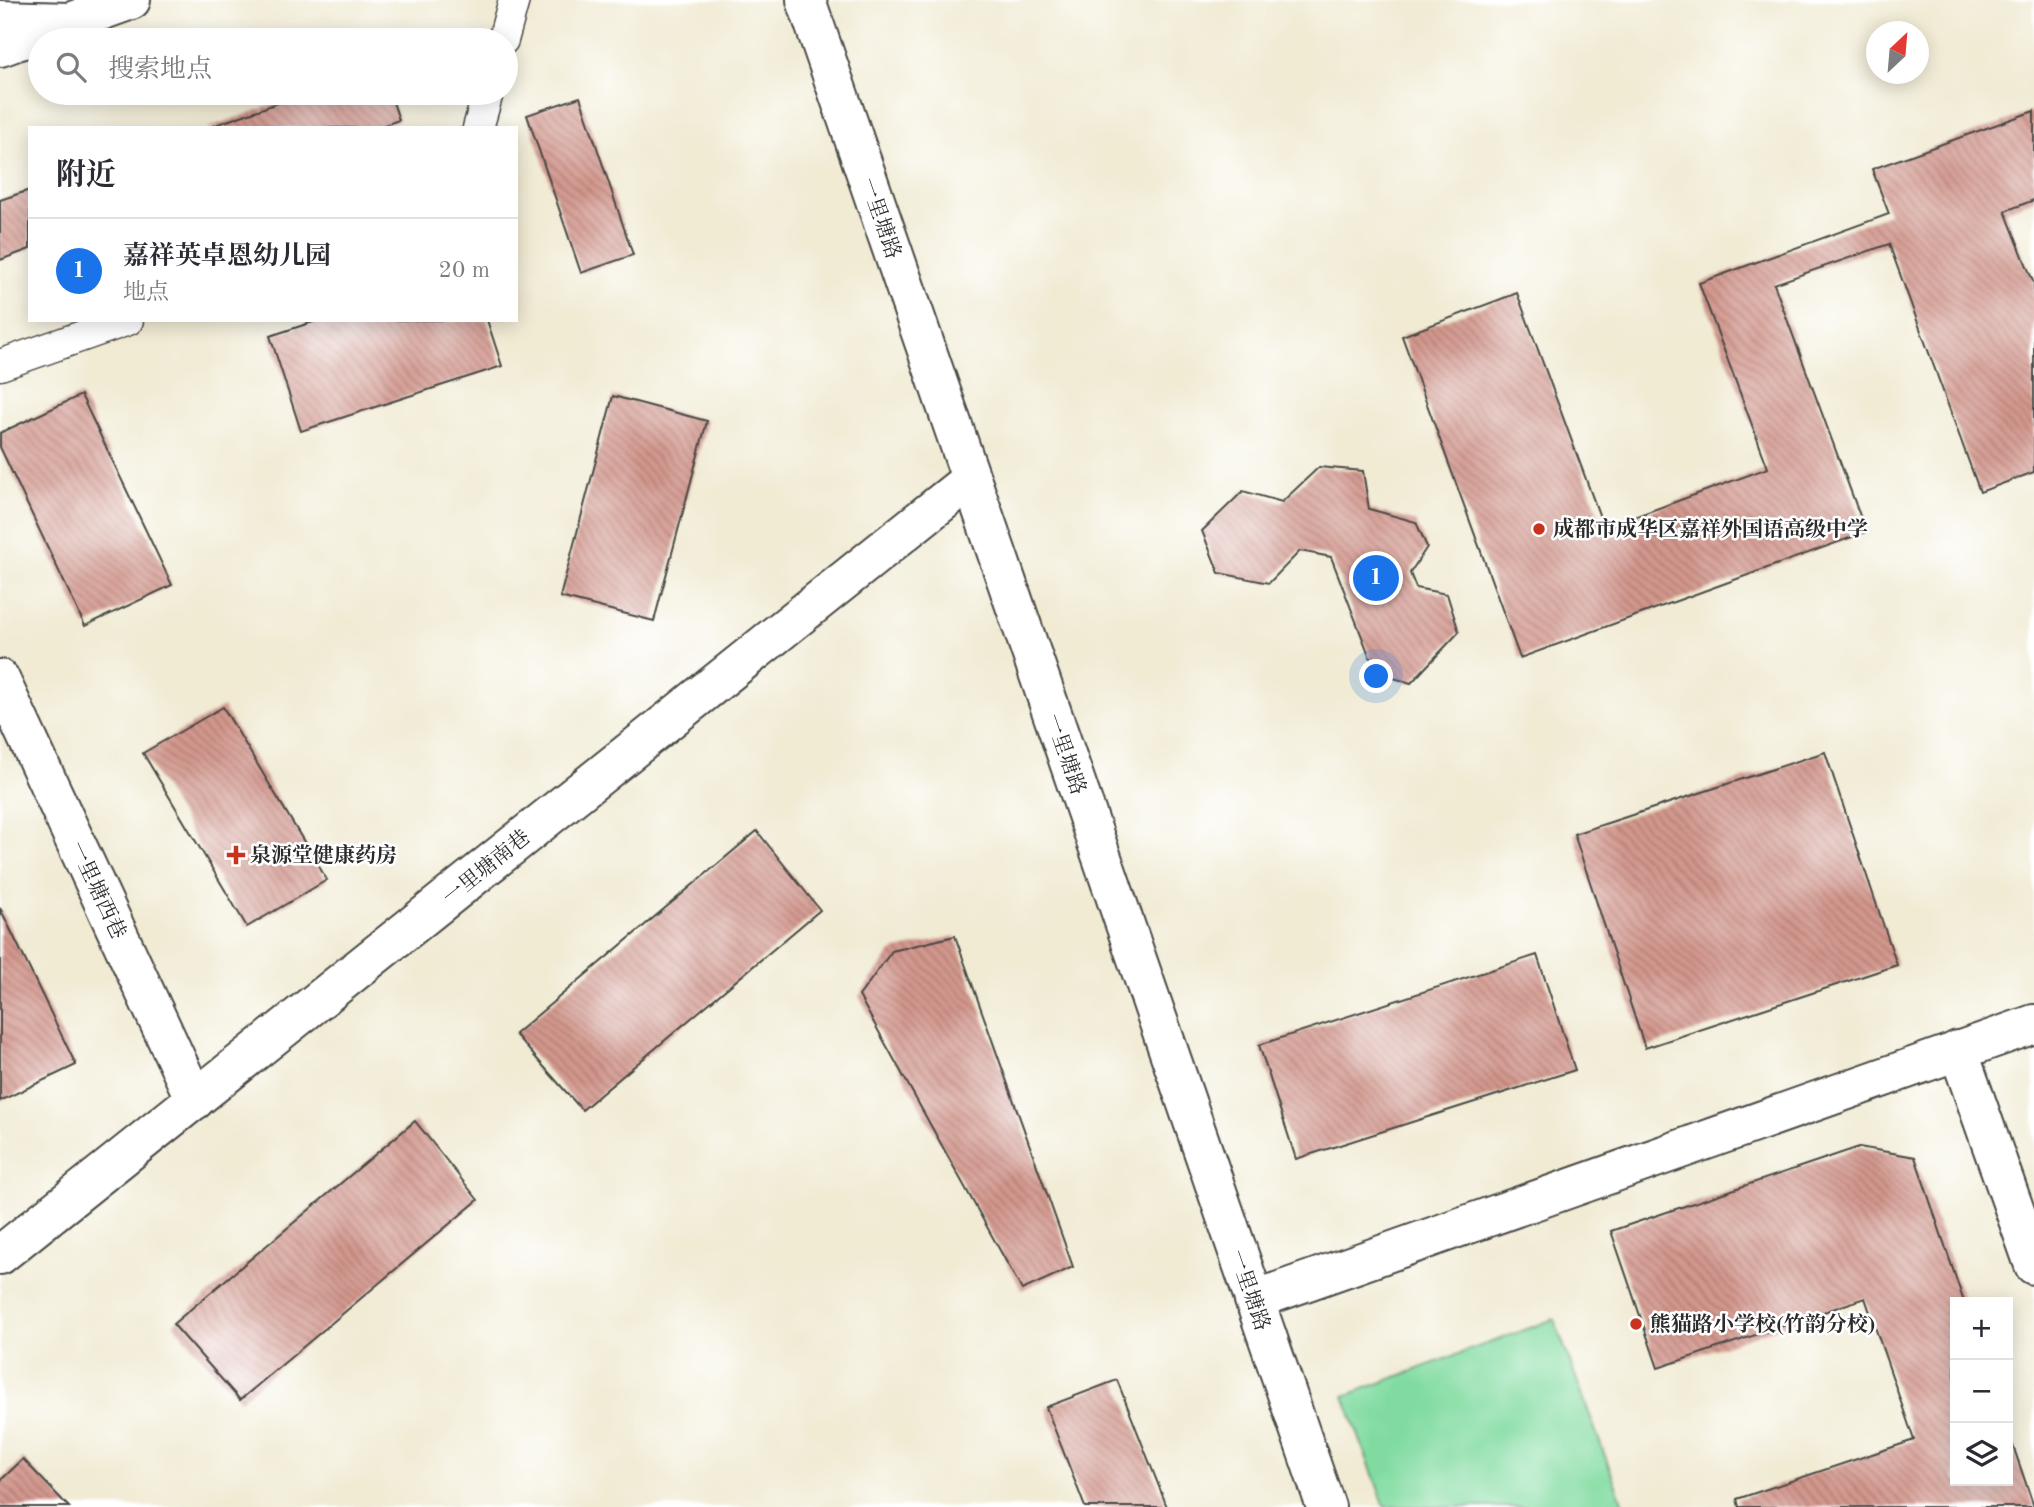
<!DOCTYPE html>
<html lang="zh">
<meta charset="utf-8">
<style>
:root{--surface:#fff;--page:#f7f7f7;--text:#2b2b33;--muted:#7c7c81;--line:#e1e1e2;--accent:#1a73e8}
body{margin:0;font-family:"Old Standard TT","Noto Serif SC",serif;background:var(--page);color:var(--text)}
.controls{position:absolute;right:21px;bottom:21px;display:grid;overflow:hidden;border-radius:0px;box-shadow:0 4px 18px #0003}
.controls button{width:63px;height:63px;display:grid;place-items:center;padding:0;border:0;border-bottom:2px solid var(--line);background:var(--surface);color:var(--text);font:35px sans-serif}
.compass{position:absolute;left:1866px;top:21px;width:63px;height:63px;border-radius:50%;background:var(--surface);box-shadow:0 4px 18px #0003;rotate:26deg}
.you{position:absolute;left:1377px;top:677px;width:24px;height:24px;margin:-18px;border:5px solid #fff;border-radius:50%;background:#1a73e8;box-shadow:0 0 0 10px #1a73e833}
.badge{display:grid;place-items:center;width:46px;height:46px;border-radius:50%;background:var(--accent);color:#fff;font-size:23px;font-weight:700}
.pin{position:absolute;translate:-50% -50%;border:4px solid #fff;box-shadow:0 2px 7px #0006}
.list{margin:0;padding:0;list-style:none}
h2{display:flex;justify-content:space-between;align-items:center;height:91px;margin:0;padding:0 28px;font-size:30px}
h2 small{font-size:23px;font-weight:400;color:var(--muted)}
.list li{display:grid;grid-template-columns:46px 1fr auto;gap:21px;align-items:center;box-sizing:border-box;height:105px;padding:0 28px;border-top:2px solid var(--line)}
.list b{display:block;font-size:26px;white-space:nowrap}
.list p{margin:0;font-size:23px;white-space:nowrap;color:var(--muted)}
.list em{font-size:23px;font-style:normal;color:var(--muted)}
.icon{flex:none;width:38px;height:38px;fill:none;stroke:currentColor;stroke-width:2;stroke-linecap:round;stroke-linejoin:round}
.map{position:relative;flex:none;width:2034px;height:1507px;overflow:hidden}
.search{position:absolute;background:var(--surface);box-shadow:0 4px 18px #0003;left:28px;top:28px;width:490px;height:77px;display:flex;align-items:center;gap:18px;box-sizing:border-box;padding:0 24px;border-radius:38px;color:var(--muted);font-size:26px}
.panel{position:absolute;background:var(--surface);box-shadow:0 4px 18px #0003;left:28px;top:126px;width:490px;height:196px;border-radius:0px}
.map>svg:first-child{display:block}
</style>
<div class="map">
<svg width="2034" height="1507" viewBox="0 0 2034 1507">
<defs>
<pattern id="building-back-hatch" width="6" height="6" patternUnits="userSpaceOnUse" patternTransform="scale(1.75)"><rect width="6" height="6" fill="#d3978d"/><path d="M-1 5l2 2M0 0l6 6M5-1l2 2" fill="none" stroke="#ab7b73"/></pattern>
</defs>
<rect width="100%" height="100%" fill="#fff"/>
<filter id="ink" filterUnits="userSpaceOnUse"><feTurbulence type="fractalNoise" baseFrequency=".0143" numOctaves="2"/><feDisplacementMap in="SourceGraphic" scale="14" xChannelSelector="R" yChannelSelector="G"/><feConvolveMatrix kernelMatrix="1 2 1 2 8 2 1 2 1" color-interpolation-filters="sRGB"/></filter>
<filter id="wash" filterUnits="userSpaceOnUse"><feTurbulence type="fractalNoise" baseFrequency=".00686" numOctaves="4" result="noise"/><feDisplacementMap in="SourceGraphic" scale="28" xChannelSelector="R" yChannelSelector="G"/><feGaussianBlur stdDeviation="1.57" result="paint"/><feColorMatrix in="noise" values="0 0 0 0 0 0 0 0 0 0 0 0 0 0 0 0 0 1.4 0 .05"/><feComposite in="paint" operator="in"/></filter>
<g filter="url(#wash)">
<rect width="100%" height="100%" fill="#f1ebd4"/>
<polygon fill="#81dba0" stroke="#568366" stroke-width="2" points="1554,1319 1624,1507 1385,1507 1344,1396"/>
<g id="blocks">
<g fill="url(#building-back-hatch)">
<polygon points="306,93 390,93 399,120 376,128 207,128"/>
<polygon points="580,97 633,255 581,273 527,115"/>
<polygon points="2034,111 2034,200 2005,211 2034,284 2034,472 1980,492 1889,244 1774,284 1866,532 1520,658 1402,336 1517,293 1604,528 1768,468 1699,283 1889,214 1872,169"/>
<polygon points="30,190 30,249 0,260 0,200"/>
<polygon points="319,320 487,320 502,366 301,431 270,336"/>
<polygon points="81,395 172,585 85,626 0,447 0,433"/>
<polygon points="613,396 707,421 654,621 560,597"/>
<polygon points="1319,467 1363,471 1369,509 1416,522 1427,547 1410,573 1416,588 1447,594 1459,632 1411,683 1376,673 1331,557 1300,551 1269,583 1219,573 1202,531 1243,491 1282,502"/>
<polygon points="223,707 327,880 247,927 143,753"/>
<polygon points="1825,752 1897,965 1645,1048 1574,834"/>
<polygon points="757,831 820,910 582,1110 515,1034"/>
<polygon points="0,908 76,1065 0,1101"/>
<polygon points="955,936 1073,1267 1022,1290 859,996 892,951"/>
<polygon points="1537,955 1575,1070 1296,1159 1259,1045"/>
<polygon points="415,1121 478,1200 240,1400 173,1324"/>
<polygon points="1859,1147 1915,1157 1964,1302 1955,1302 1955,1481 2008,1481 2008,1431 2034,1507 1739,1507 1737,1499 1914,1440 1865,1298 1658,1368 1611,1231"/>
<polygon points="1117,1380 1167,1507 1085,1507 1046,1407"/>
<polygon points="23,1459 69,1507 0,1507 0,1481"/>
</g>
</g>
</g>
<g filter="url(#ink)">
<use href="#blocks" fill-opacity="0" stroke="#494844" stroke-width="2"/>
<g fill="none" stroke-linecap="round" stroke-linejoin="round">
<defs>
<g id="pedestrian">
<polyline points="503,40 514,0"/>
<polyline points="478,128 488,93"/>
<polyline points="0,365 128,320"/>
</g>
<g id="minor">
<polyline points="806,0 1326,1507"/>
<polyline points="0,679 195,1100"/>
<polyline points="1958,1050 2034,1265"/>
<polyline points="0,1255 971,479"/>
<polyline points="1254,1300 2034,1024"/>
</g>
<polyline id="tertiary" points="0,47 131,0"/>
<polyline id="secondary" points="0,20 69,22"/>
</defs>
<use href="#pedestrian" stroke="#494844" stroke-width="33"/>
<use href="#minor" stroke="#494844" stroke-width="42"/>
<use href="#tertiary" stroke="#494844" stroke-width="42"/>
<use href="#secondary" stroke="#494844" stroke-width="42"/>
<use href="#pedestrian" stroke="#fff" stroke-width="30"/>
<use href="#minor" stroke="#fff" stroke-width="38"/>
<use href="#tertiary" stroke="#fff" stroke-width="38"/>
<use href="#secondary" stroke="#fff" stroke-width="38"/>
</g>
</g>
<g fill="#c8321e" stroke="#fff" stroke-width="2.5">
<circle cx="1539" cy="529" r="7"/>
<path d="M232.5 844.5h7v7h7v7h-7v7h-7v-7h-7v-7h7z"/>
<circle cx="1636" cy="1324" r="7"/>
</g>
<g text-anchor="middle" stroke-width="5" stroke-linejoin="round" paint-order="stroke">
<g font-size="21" fill="#2b2b2b" stroke="#fff">
<text transform="translate(881 218) rotate(71)" y="7">一里塘路</text>
<text transform="translate(1066 754) rotate(71)" y="7">一里塘路</text>
<text transform="translate(486 867) rotate(-39)" y="7">一里塘南巷</text>
<text transform="translate(98 890) rotate(65)" y="7">一里塘西巷</text>
<text transform="translate(1250 1290) rotate(71)" y="7">一里塘路</text>
</g>
<g font-size="21" font-weight="bold" fill="#2b2b2b" stroke="#fff" text-anchor="start">
<text x="1553" y="536">成都市成华区嘉祥外国语高级中学</text>
<text x="250" y="862">泉源堂健康药房</text>
<text x="1650" y="1331">熊猫路小学校(竹韵分校)</text>
</g>
</g>
</svg>
<div class="controls">
<button>+</button>
<button>−</button>
<button><svg class="icon" aria-label="layers" viewBox="0 0 24 24"><path d="M12 4l9 5-9 5-9-5zM3 14l9 5 9-5"/></svg></button>
</div>
<svg class="compass" viewBox="-18 -18 36 36"><path d="M0-13l5 13h-10z" fill="#e53935"/><path d="M0 13l5-13h-10z" fill="#7c7c81"/></svg>
<div class="you"></div>
<div class="pin badge" style="left:1376px;top:578px">1</div>
<div class="search"><svg class="icon" aria-label="search" viewBox="0 0 24 24"><circle cx="10" cy="10" r="6"/><path d="M15 15l6 6"/></svg>搜索地点</div>
<section class="panel">
<h2>附近<small></small></h2>
<ul class="list">
<li><span class="badge">1</span><div><b>嘉祥英卓恩幼儿园</b><p>地点</p></div><em>20 m</em></li>
</ul>
</section>
</div>
